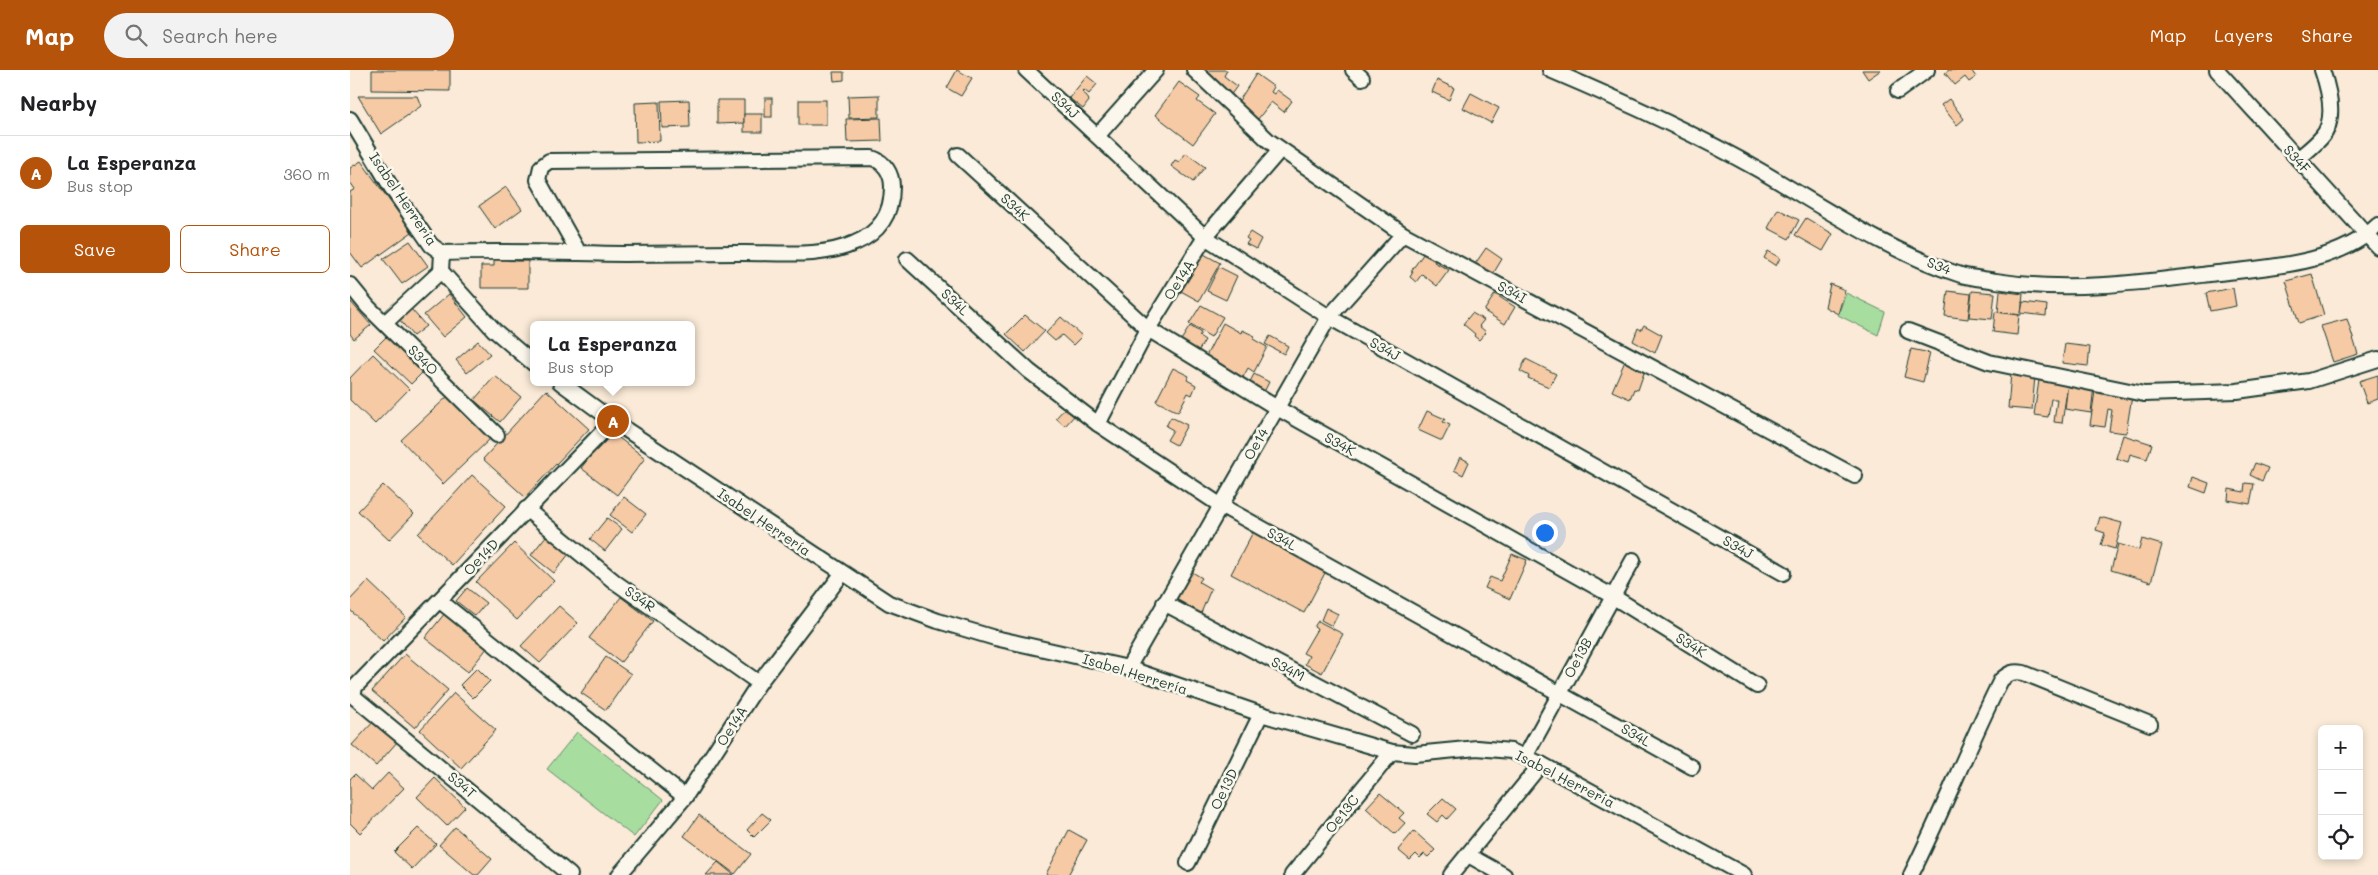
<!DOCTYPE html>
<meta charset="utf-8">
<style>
:root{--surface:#fff;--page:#f2f2f2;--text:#202124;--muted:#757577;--line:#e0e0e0;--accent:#b45309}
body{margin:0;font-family:Mali,sans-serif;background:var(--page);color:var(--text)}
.controls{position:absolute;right:15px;bottom:15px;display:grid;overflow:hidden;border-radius:8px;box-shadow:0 2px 8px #0003}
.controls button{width:45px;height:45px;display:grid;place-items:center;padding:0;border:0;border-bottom:1px solid var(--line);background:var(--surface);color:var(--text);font:25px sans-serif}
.you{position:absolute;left:1194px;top:462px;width:18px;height:18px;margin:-12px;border:4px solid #fff;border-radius:50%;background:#1a73e8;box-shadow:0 0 0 8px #1a73e833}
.badge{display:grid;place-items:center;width:32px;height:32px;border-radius:50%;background:var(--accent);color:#fff;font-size:16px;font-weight:700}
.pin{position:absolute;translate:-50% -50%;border:2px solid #fff;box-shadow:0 1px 5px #0006}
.popup{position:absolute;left:180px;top:251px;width:165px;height:65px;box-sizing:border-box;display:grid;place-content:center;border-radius:8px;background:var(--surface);filter:drop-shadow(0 1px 4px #0005);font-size:16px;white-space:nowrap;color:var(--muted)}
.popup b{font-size:19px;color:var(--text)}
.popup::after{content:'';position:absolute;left:50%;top:100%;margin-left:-10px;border:10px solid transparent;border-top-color:var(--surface)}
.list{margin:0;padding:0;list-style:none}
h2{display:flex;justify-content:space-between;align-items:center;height:65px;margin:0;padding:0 20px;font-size:21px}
h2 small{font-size:16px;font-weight:400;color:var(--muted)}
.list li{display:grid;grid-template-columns:32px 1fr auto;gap:15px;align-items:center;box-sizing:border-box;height:75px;padding:0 20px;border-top:1px solid var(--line)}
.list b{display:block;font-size:19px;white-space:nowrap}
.list p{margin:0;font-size:16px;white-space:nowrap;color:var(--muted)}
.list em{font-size:16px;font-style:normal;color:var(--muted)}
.actions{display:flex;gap:10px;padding:15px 20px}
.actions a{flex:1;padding:11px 0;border:1px solid var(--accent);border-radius:8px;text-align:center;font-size:18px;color:var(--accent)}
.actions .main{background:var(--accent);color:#fff}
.icon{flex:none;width:28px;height:28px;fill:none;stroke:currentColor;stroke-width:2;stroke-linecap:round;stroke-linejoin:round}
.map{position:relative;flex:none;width:2028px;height:805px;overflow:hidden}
header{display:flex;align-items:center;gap:30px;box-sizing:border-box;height:70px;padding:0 25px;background:var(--accent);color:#fff}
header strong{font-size:24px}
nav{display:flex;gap:28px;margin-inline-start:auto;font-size:18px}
.search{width:350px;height:45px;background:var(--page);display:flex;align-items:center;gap:12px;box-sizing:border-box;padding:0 18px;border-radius:28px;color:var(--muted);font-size:19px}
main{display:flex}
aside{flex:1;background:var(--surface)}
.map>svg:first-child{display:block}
</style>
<header>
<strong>Map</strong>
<div class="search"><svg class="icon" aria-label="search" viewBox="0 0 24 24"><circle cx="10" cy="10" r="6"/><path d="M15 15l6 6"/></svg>Search here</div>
<nav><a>Map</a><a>Layers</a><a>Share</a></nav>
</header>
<main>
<aside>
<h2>Nearby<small></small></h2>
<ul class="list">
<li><span class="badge">A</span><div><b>La Esperanza</b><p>Bus stop</p></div><em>360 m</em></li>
</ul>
<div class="actions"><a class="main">Save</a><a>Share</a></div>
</aside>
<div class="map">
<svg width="2028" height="805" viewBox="0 0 2028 805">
<rect width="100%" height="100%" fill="#faead7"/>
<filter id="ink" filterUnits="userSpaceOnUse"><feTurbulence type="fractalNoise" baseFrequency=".02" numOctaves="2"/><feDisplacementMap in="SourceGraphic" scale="10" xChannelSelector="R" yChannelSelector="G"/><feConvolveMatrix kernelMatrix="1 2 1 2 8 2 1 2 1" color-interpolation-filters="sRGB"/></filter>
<g filter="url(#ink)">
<g fill="#a8dda0" stroke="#648d6a">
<polygon points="1496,223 1535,242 1528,265 1488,245"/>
<polygon points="227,662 313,730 284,767 197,699"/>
</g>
<g fill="#f6caa5" stroke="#1f3d34">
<polygon points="22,0 100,0 100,21 22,20"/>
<polygon points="607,0 622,8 611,26 597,18"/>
<polygon points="847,0 877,0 874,6 887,16 880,26"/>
<polygon points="1512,0 1531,0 1518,9"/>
<polygon points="1599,0 1621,0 1626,7 1619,12 1615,7 1605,15 1595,3"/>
<polygon points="483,2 494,2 494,10 484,11"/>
<polygon points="906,4 924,17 921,22 924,24 927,20 942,31 934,42 921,32 908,49 887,34"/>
<polygon points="737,6 747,14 739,24 734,20 732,22 737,26 739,31 733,39 719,28"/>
<polygon points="1087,10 1104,18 1099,30 1082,22"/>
<polygon points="829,12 850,27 847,31 865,44 843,74 805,45"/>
<polygon points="1121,23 1149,38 1141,53 1113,38"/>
<polygon points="529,25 529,47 499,48 498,26"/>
<polygon points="8,26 67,26 71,36 31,64"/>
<rect x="415" y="28" width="7" height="19"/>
<polygon points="1599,29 1614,49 1607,55 1591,35"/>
<polygon points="339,30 340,57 312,58 311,31"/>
<polygon points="367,30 394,30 394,53 367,54"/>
<rect x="449" y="30" width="27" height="25"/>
<polygon points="309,32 310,71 286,72 285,33"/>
<rect x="394" y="44" width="18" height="18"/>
<polygon points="531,48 532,71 497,72 496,49"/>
<polygon points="836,83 855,97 843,112 821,96 825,90 829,92"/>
<polygon points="11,91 62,162 12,198 0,182 0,122 5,119 0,112 0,98"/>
<polygon points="156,117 172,139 145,159 129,136"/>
<polygon points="1428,139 1449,150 1439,169 1418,158"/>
<polygon points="1456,148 1483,164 1473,181 1445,165"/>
<polygon points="900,162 911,169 906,179 896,174 899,170 896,168"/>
<polygon points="60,171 78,196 52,214 33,189"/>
<polygon points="1136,178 1152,189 1143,204 1125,194"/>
<polygon points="1418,181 1430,188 1426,196 1414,188"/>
<polygon points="850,182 870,193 849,231 829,220"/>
<polygon points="1074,183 1085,190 1084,192 1099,200 1087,216 1072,204 1066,212 1060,207 1063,202 1061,201"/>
<polygon points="144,188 165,188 165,191 178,191 178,218 131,218 131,196 144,196"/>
<polygon points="869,197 887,206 876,230 857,221"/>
<polygon points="1962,204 1974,245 1949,253 1936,211"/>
<polygon points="1480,214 1495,220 1488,244 1475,237"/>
<polygon points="1883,218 1886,236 1860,241 1856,223"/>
<polygon points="1598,221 1621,224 1618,249 1595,246"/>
<polygon points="1622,221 1645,223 1642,249 1619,247"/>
<polygon points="1650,221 1673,224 1671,245 1648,242"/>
<polygon points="99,224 117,247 93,267 74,245"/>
<polygon points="1145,224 1165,237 1155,254 1134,241"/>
<polygon points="0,231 21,255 4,269 0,264"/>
<polygon points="1673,232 1697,235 1696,246 1671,243"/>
<polygon points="851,235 873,247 861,267 839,254"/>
<polygon points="61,239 76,256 63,266 49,249"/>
<polygon points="1645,242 1669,245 1667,265 1643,262"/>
<polygon points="1122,243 1134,250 1129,256 1136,262 1129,270 1124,266 1125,264 1113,254"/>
<polygon points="675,245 695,261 675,282 656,264"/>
<polygon points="711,247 732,266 723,275 712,265 705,271 696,263"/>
<polygon points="1997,249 2008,284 1983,292 1971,256"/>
<polygon points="873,253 891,263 892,260 905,266 903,269 917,277 904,302 898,298 891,311 855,288"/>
<polygon points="1294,255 1312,265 1305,283 1283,271 1288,258 1291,260"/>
<polygon points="840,256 851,263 849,266 855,270 846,285 828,275"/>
<polygon points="38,265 75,300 61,314 24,279"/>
<polygon points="920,266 938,276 934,284 915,274"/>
<polygon points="128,271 140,284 117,303 106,290"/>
<polygon points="1715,274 1740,277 1738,296 1712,293"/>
<polygon points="1561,279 1580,283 1573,312 1554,307"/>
<polygon points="23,284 59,319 25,354 0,330 0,308"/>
<polygon points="1176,289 1206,304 1199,317 1178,308 1179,306 1170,301"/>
<polygon points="1275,291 1295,300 1288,320 1284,319 1280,329 1262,321"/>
<polygon points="823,298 839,306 837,310 846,315 842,325 838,323 828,342 806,331"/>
<polygon points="1661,303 1685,306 1682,340 1658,338"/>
<polygon points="904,304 919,312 913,324 898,316"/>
<polygon points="2028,305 2028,329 2017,333 2009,311"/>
<polygon points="145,306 171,327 150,352 124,330"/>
<polygon points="1689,310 1718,314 1712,353 1704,352 1707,329 1701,329 1698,347 1684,345"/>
<polygon points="1718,313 1744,316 1741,343 1715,339"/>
<polygon points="196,320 239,359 175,427 133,389"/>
<polygon points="1745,321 1782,326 1776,363 1759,361 1762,340 1758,339 1755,357 1740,355"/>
<polygon points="98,326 140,369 93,414 51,370"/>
<polygon points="715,338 724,346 715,356 706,348"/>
<polygon points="1077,341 1095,349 1093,352 1100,355 1092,371 1068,360"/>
<polygon points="821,347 837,355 826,375 817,370 823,360 816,356"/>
<polygon points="260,361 295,388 267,425 231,398"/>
<polygon points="1773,365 1802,374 1797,389 1780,384 1778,392 1766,388"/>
<polygon points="1110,387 1119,392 1113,405 1104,400"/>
<polygon points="1905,393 1918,398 1912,411 1900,405"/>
<polygon points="122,405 156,436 102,495 68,464"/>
<polygon points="1843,407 1859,413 1856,423 1840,417"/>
<polygon points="1895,413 1904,414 1900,434 1878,430 1879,419 1894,422"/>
<polygon points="33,415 64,444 39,470 8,441"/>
<polygon points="274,427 296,444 282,462 260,445"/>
<polygon points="1750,447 1772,453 1765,479 1751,475 1755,463 1746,460"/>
<polygon points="257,448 272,459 255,481 240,469"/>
<polygon points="903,462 976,501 954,543 881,504"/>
<polygon points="196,466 219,484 204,503 181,485"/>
<polygon points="1792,469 1812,475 1801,512 1761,500 1768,474 1789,480"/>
<polygon points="164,473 204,511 167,550 126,512"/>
<polygon points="1162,484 1177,490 1160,529 1135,518 1140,507 1150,511"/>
<polygon points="839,500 852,508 849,512 861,519 851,543 821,526"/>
<polygon points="18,511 56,547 33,571 0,540 0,530"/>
<polygon points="117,518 136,533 125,546 106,531"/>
<polygon points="271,527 303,551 271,592 239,568"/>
<polygon points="209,536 228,553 190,593 171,576"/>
<polygon points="976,538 988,544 982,556 971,550"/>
<polygon points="95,543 138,577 118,602 75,568"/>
<polygon points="968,551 993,564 972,603 955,594 959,586 953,583 967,559 964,557"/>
<polygon points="55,584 98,620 65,658 22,621"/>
<polygon points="256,587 281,604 256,640 231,623"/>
<polygon points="127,598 140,611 123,628 110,615"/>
<polygon points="104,623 146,660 111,698 70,660"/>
<polygon points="25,650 48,671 26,696 2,675"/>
<polygon points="38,703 54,718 10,763 0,753 0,709 5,704 22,720"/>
<polygon points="85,708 115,737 97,756 67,727"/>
<polygon points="1030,723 1054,743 1049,748 1055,753 1045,764 1016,738"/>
<polygon points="1093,728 1106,739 1097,749 1093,745 1087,752 1077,744"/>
<polygon points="412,743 421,750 404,767 397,760"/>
<polygon points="349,745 401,784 385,804 334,766"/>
<polygon points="105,757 142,789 128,805 124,805 89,775"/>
<polygon points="68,758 86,774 62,799 44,782"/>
<polygon points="719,760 737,770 718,805 698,805 696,804"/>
<polygon points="1064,761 1085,780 1078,787 1074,784 1070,788 1066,784 1060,790 1048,780"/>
<polygon points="368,792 384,805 356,805"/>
</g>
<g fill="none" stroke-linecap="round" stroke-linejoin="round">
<defs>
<g id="minor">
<polyline points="676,0 855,167 979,247 1433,503"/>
<polyline points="844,0 919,71 1053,164 1505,406"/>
<polyline points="1003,0 1012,8"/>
<path d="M1200,0C1271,30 1342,62 1409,100C1475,138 1538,182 1611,205C1622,208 1635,209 1646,211C1720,223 1795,212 1868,203C1921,197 1988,194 2028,155"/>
<polyline points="1867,0 2028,177"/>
<polyline points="1548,21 1577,0"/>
<polyline points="0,49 41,117 81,175 92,183 91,201 144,260 184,294"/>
<polyline points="748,65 806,0"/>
<polyline points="608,85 798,259 927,338 1262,526 1407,616"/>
<path d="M1948,89C1956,82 1964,76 1971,68C1987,51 1979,20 1972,0"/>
<path d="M92,183C153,180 213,183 274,184C312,184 350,183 388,183C425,182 470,189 505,173C529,163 542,144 542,117C542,104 535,92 522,88L199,91L191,97L188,110L229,183"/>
<polyline points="557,189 679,301 748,354 870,435 1342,697"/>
<polyline points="0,215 18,237 147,365"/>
<polyline points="36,252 91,201"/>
<polyline points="1558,261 1639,292 1794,324 1887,321 1959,311 2028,289"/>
<polyline points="210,312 263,351 539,533 588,551 645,568 778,598 911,644 1042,682 1065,684 1127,678 1161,681 1191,694 1394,805"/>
<polyline points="748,354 798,259 855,167 930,80"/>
<polyline points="176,439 265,512 409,613"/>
<polyline points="90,531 335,727"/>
<polyline points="814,533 1062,664"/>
<polyline points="778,598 979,247 1053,164"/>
<polyline points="1175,687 1283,490"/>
<polyline points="1118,785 1154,805"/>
<polyline points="838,793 911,644"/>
<polyline points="220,805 3,626 5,617 263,351"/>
<polyline points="269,805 335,727 409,613 492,504"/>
<polyline points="942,805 1042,682"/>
<polyline points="1101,805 1191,694"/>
<path d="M1561,805C1593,741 1619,674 1651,610C1659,603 1663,601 1674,603L1800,654"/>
</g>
</defs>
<use href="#minor" stroke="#1f3d34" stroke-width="18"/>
<use href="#minor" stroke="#fbf7ec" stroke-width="14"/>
</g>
</g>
<g text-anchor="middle" stroke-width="5" stroke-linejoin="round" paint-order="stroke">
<g font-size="14" fill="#1f3d34" stroke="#fbf7ec">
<text transform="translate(715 35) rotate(43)" y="5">S34J</text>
<text transform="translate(1947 89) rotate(48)" y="5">S34F</text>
<text transform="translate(53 129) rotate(56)" y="5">Isabel Herrería</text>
<text transform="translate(665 137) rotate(42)" y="5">S34K</text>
<text transform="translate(1589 196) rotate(22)" y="5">S34</text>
<text transform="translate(829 210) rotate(-58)" y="5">Oe14A</text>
<text transform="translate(1162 222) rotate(28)" y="5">S34I</text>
<text transform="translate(605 232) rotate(42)" y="5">S34L</text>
<text transform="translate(1035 279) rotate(29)" y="5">S34J</text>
<text transform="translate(73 290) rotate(45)" y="5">S34O</text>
<text transform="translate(906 374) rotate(-60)" y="5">Oe14</text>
<text transform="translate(990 374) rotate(29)" y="5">S34K</text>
<text transform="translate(414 452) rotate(34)" y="5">Isabel Herrería</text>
<text transform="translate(932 469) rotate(29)" y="5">S34L</text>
<text transform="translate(1388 477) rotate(29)" y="5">S34J</text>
<text transform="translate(131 487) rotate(-47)" y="5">Oe14D</text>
<text transform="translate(290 529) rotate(35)" y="5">S34R</text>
<text transform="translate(1341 575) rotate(32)" y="5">S34K</text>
<text transform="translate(1228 588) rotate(-62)" y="5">Oe13B</text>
<text transform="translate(938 599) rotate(28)" y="5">S34M</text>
<text transform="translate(785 604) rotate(17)" y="5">Isabel Herrería</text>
<text transform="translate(382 656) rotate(-58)" y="5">Oe14A</text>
<text transform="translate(1286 665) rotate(30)" y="5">S34L</text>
<text transform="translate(1215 709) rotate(27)" y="5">Isabel Herrería</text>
<text transform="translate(112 715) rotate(40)" y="5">S34T</text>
<text transform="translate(874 719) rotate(-64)" y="5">Oe13D</text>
<text transform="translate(992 744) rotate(-51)" y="5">Oe13C</text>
</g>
</g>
</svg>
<div class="controls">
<button>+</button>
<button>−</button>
<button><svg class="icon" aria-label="locate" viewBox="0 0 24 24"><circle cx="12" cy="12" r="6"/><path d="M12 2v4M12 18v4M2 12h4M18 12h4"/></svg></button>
</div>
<div class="you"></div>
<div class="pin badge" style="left:263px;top:351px">A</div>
<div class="popup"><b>La Esperanza</b>Bus stop</div>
</div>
</main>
